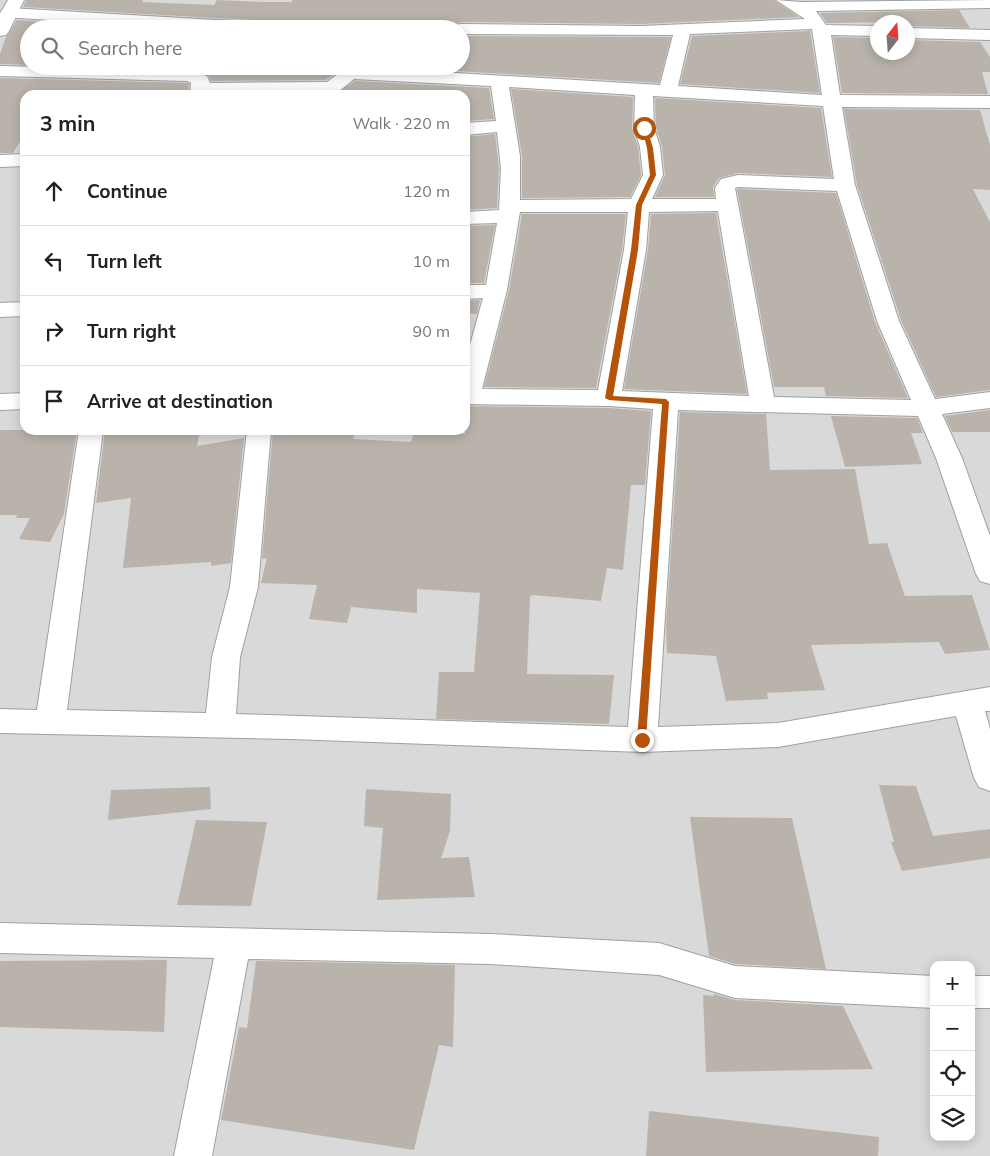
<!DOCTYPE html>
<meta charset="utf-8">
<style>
:root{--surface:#fff;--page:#f2f2f2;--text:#222;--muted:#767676;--line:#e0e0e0}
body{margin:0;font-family:Mulish,sans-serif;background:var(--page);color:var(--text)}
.controls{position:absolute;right:15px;bottom:15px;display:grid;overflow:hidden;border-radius:10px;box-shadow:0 2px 12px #0003}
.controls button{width:45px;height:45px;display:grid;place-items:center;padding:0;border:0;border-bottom:1px solid var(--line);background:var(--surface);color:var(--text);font:25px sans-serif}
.compass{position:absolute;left:870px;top:15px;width:45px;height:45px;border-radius:50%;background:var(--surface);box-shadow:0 2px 12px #0003;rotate:17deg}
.stop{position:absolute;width:15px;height:15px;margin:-11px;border:4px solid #b45309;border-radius:50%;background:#fff}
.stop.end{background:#b45309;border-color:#fff;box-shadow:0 1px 5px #0008}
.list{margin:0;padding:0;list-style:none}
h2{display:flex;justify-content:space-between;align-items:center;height:65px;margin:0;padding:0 20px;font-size:21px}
h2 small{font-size:16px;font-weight:400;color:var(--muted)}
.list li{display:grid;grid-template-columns:32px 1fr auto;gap:15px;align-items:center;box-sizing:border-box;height:70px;padding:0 20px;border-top:1px solid var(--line)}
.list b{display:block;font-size:19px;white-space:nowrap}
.list em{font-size:16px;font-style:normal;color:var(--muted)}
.icon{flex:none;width:28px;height:28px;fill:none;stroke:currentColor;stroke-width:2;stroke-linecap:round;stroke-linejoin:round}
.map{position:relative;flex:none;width:990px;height:1156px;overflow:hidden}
.search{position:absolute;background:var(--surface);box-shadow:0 2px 12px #0003;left:20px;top:20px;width:450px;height:55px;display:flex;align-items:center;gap:12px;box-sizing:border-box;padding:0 18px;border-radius:28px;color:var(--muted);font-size:19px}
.panel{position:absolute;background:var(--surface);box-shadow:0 2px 12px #0003;left:20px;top:90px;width:450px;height:345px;border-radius:15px}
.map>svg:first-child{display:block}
</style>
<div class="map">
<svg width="990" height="1156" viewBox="0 0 990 1156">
<rect width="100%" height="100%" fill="#eceae2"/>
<path fill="#dad9d9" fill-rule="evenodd" d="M0,0H990V1156H0ZM878,22H908V52H878ZM29,29H461V66H29ZM25,95H465V430H25ZM934,965H971V1137H934Z"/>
<g fill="#b9b3ac">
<polygon points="26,0 143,0 142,2 214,5 217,0 263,2 292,2 292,0 774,0 799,17 641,24 461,22 454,24 450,29 296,29 292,24 285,22 23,7"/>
<polygon points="959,10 970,28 908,26 908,22 827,23 820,13"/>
<polygon points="17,20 158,29 29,29 29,65 0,64 0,54 6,37"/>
<polygon points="810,31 820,93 680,84 692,36"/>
<polygon points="461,36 671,37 659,83 389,67 344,68 326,80 211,81 208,74 189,69 80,66 461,66"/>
<polygon points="833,37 878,38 878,52 908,52 908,40 980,42 990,57 990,72 982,72 988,94 842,93"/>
<polygon points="0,78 187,83 189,84 188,95 25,95 25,133 13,153 0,153"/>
<polygon points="355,81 489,88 494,119 465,121 465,95 334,95"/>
<polygon points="511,89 633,97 632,128 638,147 641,175 630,197 522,198 522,156"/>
<polygon points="655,98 821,108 832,177 738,173 719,178 713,187 714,197 655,197 665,175 662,147 656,128"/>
<polygon points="844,109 980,110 990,145 990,190 973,189 990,222 990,390 936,397 901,320 857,185"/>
<polygon points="495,134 499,168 497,208 465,210 465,137"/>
<polygon points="737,189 836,193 875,322 908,398 826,396 824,387 774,387"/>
<polygon points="716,213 747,394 624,389 648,250 651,214"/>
<polygon points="522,214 626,214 622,250 596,388 484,387 509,290"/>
<polygon points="495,225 484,283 465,283 465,226"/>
<polygon points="480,300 477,314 465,313 465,301"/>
<polygon points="465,406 609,408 651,411 645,485 631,485 623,570 607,568 601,601 532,595 530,597 527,674 614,675 609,724 436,719 439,672 474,672 480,593 417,589 417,613 351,607 347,623 309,619 317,585 261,583 267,558 262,559 273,430 356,430 353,439 411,442 415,430 465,434"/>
<polygon points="990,410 990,432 952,432 945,416"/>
<polygon points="680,412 766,414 770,470 855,469 869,544 887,543 905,596 972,595 990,650 945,654 939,642 811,645 825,690 767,693 768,699 726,701 716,656 667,653 666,627"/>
<polygon points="831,416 917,418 923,433 911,433 922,464 845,467"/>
<polygon points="0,430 77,430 64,514 50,542 19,539 30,518 16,518 17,515 0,515"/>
<polygon points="105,430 200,430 197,446 244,438 231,563 211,566 211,562 123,568 131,498 96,503"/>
<polygon points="879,785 916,786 933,836 990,829 990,858 902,871 891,842 894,842"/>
<polygon points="210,787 211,809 108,820 111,790"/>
<polygon points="366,789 451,794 450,831 441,858 469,857 475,897 377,900 383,828 364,826"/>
<polygon points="690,817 792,818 826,969 735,964 709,956"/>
<polygon points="196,820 267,822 251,906 177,905"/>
<polygon points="167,960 164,1032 0,1027 0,961"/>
<polygon points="256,961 455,965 453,1047 439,1045 414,1150 221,1120 239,1027 247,1028"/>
<polygon points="714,994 735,1000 843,1006 873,1069 706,1072 703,995 714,996"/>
<polygon points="649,1111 879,1137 878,1156 646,1156"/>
</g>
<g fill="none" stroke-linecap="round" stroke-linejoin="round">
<defs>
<g id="minor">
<path d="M776,0L801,2L990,0V8L816,11L826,25L878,26V36L831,35L840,95L990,96V108L842,107L855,185L899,321L935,399L990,392V408L942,414L962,458L990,536V584L980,581L976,574L936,458L918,416L678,410L658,727L778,723L990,687V711H985L990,729V791L979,787L974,778L956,716L778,747L642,752L291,739L0,733V709L37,710L79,430H103L67,710L206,713L212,657L230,587L247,430H271L258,587L240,657L236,714L628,727L653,409L609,406L465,404V363L483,298L465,299V285H486L497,223L465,224V212L499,210L501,168L497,132L465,135V123L496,121L491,86L354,79L338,92L331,94L190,95L191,83L187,81L0,76V66L189,71L207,76L210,83L327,82L344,70L350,69H389L660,85L673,35L461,34V29H452L455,25L461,24L641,26L805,19ZM812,29L822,95L678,86L690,34ZM509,87L635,95L634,128L640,147L643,175L631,199L520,200V156ZM653,96L823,106L834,179L738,175L721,179L715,188L716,199H652L663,175L660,147L654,128ZM738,187L837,191L877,321L911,400L774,397L735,188ZM718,211L749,396L622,391L646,250L649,212ZM520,212H628L624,250L598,390L482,389L507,290Z"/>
<polygon points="9,8 285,24 291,25 294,29 191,29 3,17 0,13 3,9"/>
<polygon points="908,28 990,30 990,40 908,38"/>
<polygon points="25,154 25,166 0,167 0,155"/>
<polygon points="25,302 25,316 0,317 0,303"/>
<polygon points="25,393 25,409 0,410 0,394"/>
<polygon points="0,923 491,934 659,943 735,966 934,976 934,1008 735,998 659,975 491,964 248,959 212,1156 174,1156 214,958 0,953"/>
<rect x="971" y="976" width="19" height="32"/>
</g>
<polygon id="tertiary" points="8,0 24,0 9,31 6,35 0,36 0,14"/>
</defs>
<use href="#minor" stroke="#a0a0a0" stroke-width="2"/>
<use href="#tertiary" stroke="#a0a0a0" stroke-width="2"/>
<use href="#minor" fill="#fff" fill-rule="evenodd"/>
<use href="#tertiary" fill="#fff" fill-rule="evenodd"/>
</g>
<polygon fill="#b45309" points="644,126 647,128 653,148 656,175 642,205 638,250 613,396 666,399 669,402 646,740 642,744 637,740 662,404 609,400 605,398 631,250 636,205 650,175 647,148 642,128"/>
</svg>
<div class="controls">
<button>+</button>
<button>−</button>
<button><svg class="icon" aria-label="locate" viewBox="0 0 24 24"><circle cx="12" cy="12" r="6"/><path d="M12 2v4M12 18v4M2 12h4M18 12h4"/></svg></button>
<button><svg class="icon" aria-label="layers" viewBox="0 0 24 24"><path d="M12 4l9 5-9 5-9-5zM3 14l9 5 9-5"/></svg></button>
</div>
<svg class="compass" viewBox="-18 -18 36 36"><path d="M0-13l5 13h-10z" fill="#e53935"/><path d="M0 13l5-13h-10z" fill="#767676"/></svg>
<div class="stop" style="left:644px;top:128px"></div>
<div class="stop end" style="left:642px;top:740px"></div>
<div class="search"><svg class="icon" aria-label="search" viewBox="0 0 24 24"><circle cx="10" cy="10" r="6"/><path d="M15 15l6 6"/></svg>Search here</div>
<section class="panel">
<h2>3 min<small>Walk · 220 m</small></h2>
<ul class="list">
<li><svg class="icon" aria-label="ahead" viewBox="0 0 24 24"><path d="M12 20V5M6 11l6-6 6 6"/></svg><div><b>Continue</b></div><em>120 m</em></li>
<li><svg class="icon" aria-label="left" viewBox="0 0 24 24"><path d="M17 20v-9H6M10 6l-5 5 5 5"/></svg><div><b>Turn left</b></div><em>10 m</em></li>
<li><svg class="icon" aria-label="right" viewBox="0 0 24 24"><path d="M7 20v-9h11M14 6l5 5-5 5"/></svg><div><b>Turn right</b></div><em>90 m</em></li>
<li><svg class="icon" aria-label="arrive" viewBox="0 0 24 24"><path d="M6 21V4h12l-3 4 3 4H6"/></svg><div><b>Arrive at destination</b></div></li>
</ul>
</section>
</div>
